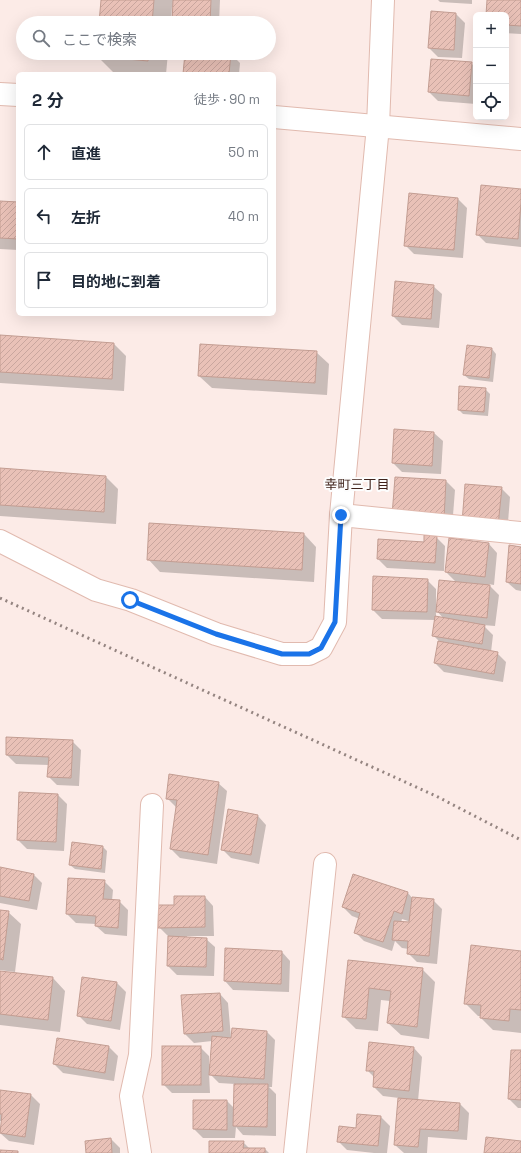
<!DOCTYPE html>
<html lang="ja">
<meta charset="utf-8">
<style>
:root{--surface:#fff;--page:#f2f2f3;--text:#1f2937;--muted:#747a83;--line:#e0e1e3}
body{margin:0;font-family:"Space Grotesk","Noto Sans JP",sans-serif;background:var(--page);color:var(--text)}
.controls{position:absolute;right:12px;top:12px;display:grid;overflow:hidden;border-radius:6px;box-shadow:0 4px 16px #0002}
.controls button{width:36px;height:36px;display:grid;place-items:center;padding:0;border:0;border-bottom:1px solid var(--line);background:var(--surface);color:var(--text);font:20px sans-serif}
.stop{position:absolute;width:12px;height:12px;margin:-9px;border:3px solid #1a73e8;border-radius:50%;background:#fff}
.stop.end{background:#1a73e8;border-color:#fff;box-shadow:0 1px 4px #0008}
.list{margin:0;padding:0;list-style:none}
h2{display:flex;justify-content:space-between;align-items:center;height:52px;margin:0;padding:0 16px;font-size:17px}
h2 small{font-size:13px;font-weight:400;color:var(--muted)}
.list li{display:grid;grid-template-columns:26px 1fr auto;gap:12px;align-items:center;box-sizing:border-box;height:56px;margin:0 8px 8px;padding:0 8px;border:1px solid var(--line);border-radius:6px}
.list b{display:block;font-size:15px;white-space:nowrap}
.list em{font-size:13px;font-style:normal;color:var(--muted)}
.icon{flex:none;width:22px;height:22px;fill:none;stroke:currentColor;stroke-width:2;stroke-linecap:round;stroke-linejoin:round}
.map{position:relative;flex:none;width:521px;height:1153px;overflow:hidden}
.search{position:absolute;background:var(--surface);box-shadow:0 4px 16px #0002;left:16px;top:16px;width:260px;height:44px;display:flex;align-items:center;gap:10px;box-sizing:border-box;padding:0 14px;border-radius:22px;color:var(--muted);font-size:15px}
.panel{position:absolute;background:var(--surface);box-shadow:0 4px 16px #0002;left:16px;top:72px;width:260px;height:244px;border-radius:6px}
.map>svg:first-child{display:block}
</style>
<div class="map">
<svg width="521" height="1153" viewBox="0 0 521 1153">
<defs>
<pattern id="building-hatch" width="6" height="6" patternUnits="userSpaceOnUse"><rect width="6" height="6" fill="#e9c1b7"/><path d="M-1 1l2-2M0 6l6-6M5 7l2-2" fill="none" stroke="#c9a69e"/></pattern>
</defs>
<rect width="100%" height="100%" fill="#fcebe7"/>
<g fill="#0003" fill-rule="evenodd">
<polygon points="102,0 220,0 219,23 173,23 174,7 172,7 171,23 100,23"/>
<polygon points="438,0 472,0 472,4 440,2"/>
<polygon points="488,0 521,0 521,34 506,33 506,15 487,15"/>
<polygon points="431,12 456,14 465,23 462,58 438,57 429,48"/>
<polygon points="97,53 168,53 166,74 115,74 97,56"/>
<polygon points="186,53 218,53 231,54 240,63 239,74 184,74"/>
<polygon points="471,63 476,68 476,104 438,101 429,92"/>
<polygon points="521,190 521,247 486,243 477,234"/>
<polygon points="410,195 458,199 467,208 463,258 414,254 405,245"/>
<polygon points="0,202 18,203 18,250 0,249"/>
<polygon points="433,286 442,294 439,328 402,325 393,316"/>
<polygon points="0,336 114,344 126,356 124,391 0,383"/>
<polygon points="492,349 496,354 493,382 469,379 464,375"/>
<polygon points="316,352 329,364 327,395 212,388 199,376"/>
<polygon points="485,389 490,394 488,416 463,414 459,410"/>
<polygon points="434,433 443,441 441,474 402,472 393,463"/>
<polygon points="0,469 106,477 118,489 116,524 0,516"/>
<polygon points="446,481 455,490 452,528 402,525"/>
<polygon points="501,488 510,497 507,535 472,531"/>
<polygon points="304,534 316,547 314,582 160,572 148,559"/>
<polygon points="436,537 445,546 444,571 387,568 378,559 425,544"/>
<path d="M489,544L497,553L494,585L488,584L499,595L495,626L483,625L493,635L491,652L497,653L506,662L503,682L444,672L435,663L439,641L433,635L436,620L382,619L373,610L427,580L436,589V604H438L457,583L446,572ZM436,610L444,619L436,618Z"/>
<polygon points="521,548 521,591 516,590 507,582"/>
<polygon points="72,741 81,750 79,786 57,785 48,776 49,765 16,764 7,755"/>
<polygon points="218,783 227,791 217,864 180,858 171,849 177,807 176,807 167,798"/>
<polygon points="20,794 58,795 67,804 64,851 27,849 18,840"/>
<polygon points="258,816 266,825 259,864 231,858 222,849"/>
<polygon points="103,847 107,851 105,873 75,869 70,865"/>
<polygon points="0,868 33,874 42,883 37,910 0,903"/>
<path d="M353,875L408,893L413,899L433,900L442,909L437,964L417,962L408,953L409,949L402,948L395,941L392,951L364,941L355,932L360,919L352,916L343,907ZM402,919L414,923H401Z"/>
<polygon points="69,879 104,881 113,890 112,901 119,901 128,910 127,936 105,934 96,926 96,924 76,923 67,914"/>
<polygon points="205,897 213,906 214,936 187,936 187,938 206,939 215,947 214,976 177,975 168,966 168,936 159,927 175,906"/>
<polygon points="0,911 8,912 21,924 15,972 0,970 0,972 53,978 65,991 60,1032 0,1025"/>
<polygon points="282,952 290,961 289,992 233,990 225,981"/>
<polygon points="521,952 521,1033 493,1030 481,1018 481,1016 478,1016 465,1003"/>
<polygon points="349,961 422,969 435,982 429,1039 401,1035 388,1023 390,1001 381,1000 378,1031 356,1029 343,1016"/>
<polygon points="83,978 117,983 126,992 120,1030 87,1024 78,1015"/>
<polygon points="220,994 228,1003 231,1038 267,1032 275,1040 272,1087 269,1087 276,1094 276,1136 243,1135 236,1127 235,1138 203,1138 194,1129 227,1101 235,1109 235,1084 219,1083 209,1073 210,1093 172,1093 163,1084 200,1047 209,1056 209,1064 211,1064 212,1041 194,1043 185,1034"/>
<polygon points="109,1047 118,1056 114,1081 63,1073 54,1064"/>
<polygon points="414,1048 422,1057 418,1101 460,1104 469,1113 467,1140 428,1137 427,1153 404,1153 395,1145 399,1098 383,1096 374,1087 375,1078 367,1070"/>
<polygon points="521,1051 521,1108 518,1108 509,1099"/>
<polygon points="0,1091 31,1095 40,1104 34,1145 9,1141 0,1133 2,1121 0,1121"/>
<polygon points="358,1115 381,1117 390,1126 387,1153 374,1153 347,1150 339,1142 357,1129"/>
<polygon points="111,1139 120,1148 120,1153 87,1153"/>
<polygon points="243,1142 250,1149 265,1149 269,1153 210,1153"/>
</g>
<g fill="url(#building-hatch)" stroke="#c39d92">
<polygon points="101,0 154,0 152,23 99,23"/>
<polygon points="173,0 211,0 210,23 172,23"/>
<polygon points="487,0 521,0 521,26 506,25 506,15 486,15"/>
<polygon points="431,11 456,13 454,50 428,48"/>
<polygon points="96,53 149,53 148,61 96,56"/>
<polygon points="185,53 231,53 229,74 183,74"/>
<polygon points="431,59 472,62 469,96 428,92"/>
<polygon points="481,185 521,189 521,203 518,239 476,235"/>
<polygon points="409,193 458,198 454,250 404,246"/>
<polygon points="0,201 18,202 18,239 0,238"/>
<polygon points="395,281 434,285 431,319 392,316"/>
<polygon points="0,335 114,343 112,379 0,372"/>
<polygon points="200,344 317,351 315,383 198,376"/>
<polygon points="467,345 492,348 489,378 463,375"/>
<polygon points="459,386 486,388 484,412 458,410"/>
<polygon points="394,429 434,432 432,466 392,463"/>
<polygon points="0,468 106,476 104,512 0,505"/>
<polygon points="395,477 446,480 444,519 392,516"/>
<polygon points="465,484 502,487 498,526 462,523"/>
<polygon points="149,523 304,533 302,570 147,560"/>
<polygon points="424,535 437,536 435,563 377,559 378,539 424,542"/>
<polygon points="449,538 489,543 485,577 445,572"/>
<polygon points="509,545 521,547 521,584 506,582"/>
<polygon points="373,576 428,579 427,612 372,610"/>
<polygon points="439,580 490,585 487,618 436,612"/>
<polygon points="435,616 485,625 482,644 432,636"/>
<polygon points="438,641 498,652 494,674 434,663"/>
<polygon points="6,737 73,740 71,778 47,777 49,757 6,755"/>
<polygon points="169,774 219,782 208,855 170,849 177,800 166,799"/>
<polygon points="19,792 58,794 56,842 17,840"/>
<polygon points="228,809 258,815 251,855 221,850"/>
<polygon points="72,842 103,846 101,869 69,865"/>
<polygon points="0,867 34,874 29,901 0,896"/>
<polygon points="353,874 408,892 402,914 394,911 383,942 354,933 360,913 342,907"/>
<polygon points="68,878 105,880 103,899 120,900 118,928 95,926 96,916 66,914"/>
<polygon points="174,896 205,896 205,927 158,928 158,905 174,905"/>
<polygon points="412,897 434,899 429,956 407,954 408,941 392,940 394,921 409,922"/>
<polygon points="0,910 9,911 3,960 0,959"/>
<polygon points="168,936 207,938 206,967 167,966"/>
<polygon points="471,945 521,951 521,1010 510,1009 509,1021 480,1018 481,1005 464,1004"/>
<polygon points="225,948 282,951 281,984 224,981"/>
<polygon points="348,960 423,968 417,1027 387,1023 391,991 369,988 366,1019 342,1017"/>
<polygon points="0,971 53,977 48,1020 0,1014"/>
<polygon points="82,977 117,982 111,1021 77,1016"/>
<polygon points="220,993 223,1031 184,1034 181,995"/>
<polygon points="232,1028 267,1031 264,1079 209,1075 212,1036 231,1038"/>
<polygon points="57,1038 109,1046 105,1073 53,1064"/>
<polygon points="369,1042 414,1047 409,1091 373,1087 374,1071 366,1071"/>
<rect x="162" y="1046" width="39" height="39"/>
<polygon points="511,1050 521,1050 521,1100 508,1099"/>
<polygon points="234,1084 268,1084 267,1127 233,1126"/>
<polygon points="0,1090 31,1094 25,1137 0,1133 2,1114 0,1114"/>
<polygon points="398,1098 460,1103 458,1131 420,1129 418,1147 394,1145"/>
<polygon points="193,1100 227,1100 227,1130 193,1129"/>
<polygon points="357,1114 381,1116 378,1146 337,1142 339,1126 356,1128"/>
<polygon points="486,1137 521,1141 521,1153 484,1153"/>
<polygon points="111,1138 112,1153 86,1153 85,1141"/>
<polygon points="209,1141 244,1141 243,1148 265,1148 265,1153 209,1153"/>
<polygon points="0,1150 18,1151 18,1153 0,1153"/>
</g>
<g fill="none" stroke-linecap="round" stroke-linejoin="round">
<defs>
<g id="minor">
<polyline points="0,94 18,95"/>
<polyline points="274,117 521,139"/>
<polyline points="341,515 521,533"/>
<polyline points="0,541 96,590 131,600 216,634 282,654 309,654 321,648 335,622 341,515 378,126 383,0"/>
<polyline points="140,1153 131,1096 140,1055 152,805"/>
<polyline points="295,1153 325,864"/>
</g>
</defs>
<use href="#minor" stroke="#e1baaf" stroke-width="24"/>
<use href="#minor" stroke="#fff" stroke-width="22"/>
<polyline stroke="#948480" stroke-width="3" stroke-dasharray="2 4" stroke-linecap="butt" points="0,598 436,796 521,840"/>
</g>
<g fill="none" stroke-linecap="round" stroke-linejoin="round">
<polyline stroke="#1a73e8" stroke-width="5" points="130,600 216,634 282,654 309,654 321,648 335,622 341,515"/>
</g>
<g text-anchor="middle" stroke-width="4" stroke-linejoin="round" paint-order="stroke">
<g font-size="13" fill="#40231b" stroke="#fdfdfd">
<text x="357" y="489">幸町三丁目</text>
</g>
</g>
</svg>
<div class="controls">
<button>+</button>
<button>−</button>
<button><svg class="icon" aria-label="locate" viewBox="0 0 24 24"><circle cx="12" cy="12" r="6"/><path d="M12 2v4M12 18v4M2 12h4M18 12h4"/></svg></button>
</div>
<div class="stop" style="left:130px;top:600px"></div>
<div class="stop end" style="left:341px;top:515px"></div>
<div class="search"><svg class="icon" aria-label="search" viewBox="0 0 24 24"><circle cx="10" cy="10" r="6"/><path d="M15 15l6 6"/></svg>ここで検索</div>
<section class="panel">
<h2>2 分<small>徒歩 · 90 m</small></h2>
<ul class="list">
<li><svg class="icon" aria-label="ahead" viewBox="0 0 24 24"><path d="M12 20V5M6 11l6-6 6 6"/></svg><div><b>直進</b></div><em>50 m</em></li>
<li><svg class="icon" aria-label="left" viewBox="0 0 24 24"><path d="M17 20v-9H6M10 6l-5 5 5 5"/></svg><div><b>左折</b></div><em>40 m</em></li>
<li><svg class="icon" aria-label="arrive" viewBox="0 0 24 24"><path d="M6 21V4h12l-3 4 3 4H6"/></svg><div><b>目的地に到着</b></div></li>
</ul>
</section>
</div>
